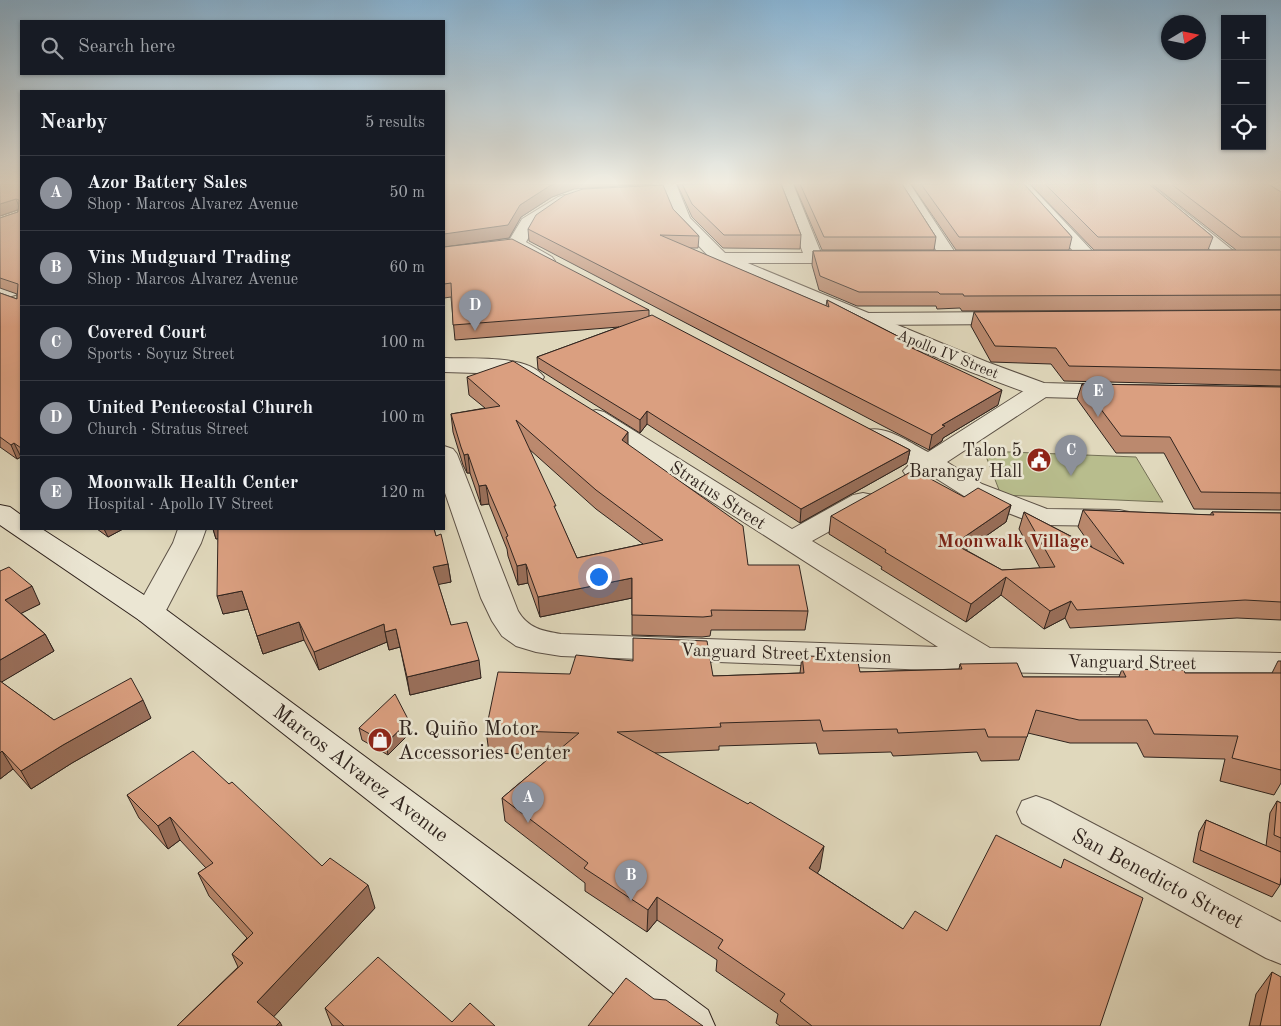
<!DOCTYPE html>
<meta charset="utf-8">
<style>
:root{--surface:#171b24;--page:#242831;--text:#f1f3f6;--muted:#9ea1a6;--line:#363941;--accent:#8c9099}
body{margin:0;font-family:"Old Standard TT",serif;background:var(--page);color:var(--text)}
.controls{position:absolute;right:15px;top:15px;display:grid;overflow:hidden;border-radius:0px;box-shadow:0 1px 4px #0004}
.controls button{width:45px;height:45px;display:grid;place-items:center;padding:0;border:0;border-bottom:1px solid var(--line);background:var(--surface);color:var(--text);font:25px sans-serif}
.compass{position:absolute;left:1161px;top:15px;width:45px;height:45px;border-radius:50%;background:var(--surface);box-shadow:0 1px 4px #0004;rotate:80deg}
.you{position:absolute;left:598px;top:576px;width:18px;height:18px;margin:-12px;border:4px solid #fff;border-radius:50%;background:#1a73e8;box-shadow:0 0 0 8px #1a73e833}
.badge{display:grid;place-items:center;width:32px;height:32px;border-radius:50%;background:var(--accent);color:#fff;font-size:16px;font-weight:700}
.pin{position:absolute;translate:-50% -41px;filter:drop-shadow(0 1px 2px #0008)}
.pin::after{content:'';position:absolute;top:26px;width:18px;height:15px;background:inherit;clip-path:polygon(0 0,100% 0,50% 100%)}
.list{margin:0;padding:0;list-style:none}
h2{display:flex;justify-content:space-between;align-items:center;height:65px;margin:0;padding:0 20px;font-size:21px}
h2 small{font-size:16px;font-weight:400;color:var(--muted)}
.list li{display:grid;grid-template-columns:32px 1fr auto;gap:15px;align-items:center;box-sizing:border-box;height:75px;padding:0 20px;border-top:1px solid var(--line)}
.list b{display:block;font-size:19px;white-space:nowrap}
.list p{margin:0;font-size:16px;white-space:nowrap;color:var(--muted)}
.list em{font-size:16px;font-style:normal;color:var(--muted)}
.icon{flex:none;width:28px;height:28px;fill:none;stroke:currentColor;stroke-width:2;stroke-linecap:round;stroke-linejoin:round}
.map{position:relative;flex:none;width:1281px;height:1026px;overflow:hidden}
.search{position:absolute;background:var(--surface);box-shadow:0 1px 4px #0004;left:20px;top:20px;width:425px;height:55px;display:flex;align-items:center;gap:12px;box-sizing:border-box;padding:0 18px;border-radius:0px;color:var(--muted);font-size:19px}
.panel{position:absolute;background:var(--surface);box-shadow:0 1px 4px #0004;left:20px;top:90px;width:425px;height:440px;border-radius:0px}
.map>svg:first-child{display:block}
</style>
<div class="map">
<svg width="1281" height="1026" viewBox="0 0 1281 1026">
<rect width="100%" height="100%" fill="#e0d8bc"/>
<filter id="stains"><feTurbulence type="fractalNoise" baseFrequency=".004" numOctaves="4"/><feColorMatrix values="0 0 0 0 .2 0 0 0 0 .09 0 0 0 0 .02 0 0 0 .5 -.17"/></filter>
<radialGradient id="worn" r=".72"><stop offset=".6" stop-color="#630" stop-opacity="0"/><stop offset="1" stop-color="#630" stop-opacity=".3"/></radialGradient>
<polygon fill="#b8bd8d" stroke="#747056" points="984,451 1136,457 1163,502 1001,495"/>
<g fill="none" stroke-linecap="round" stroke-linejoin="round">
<defs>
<g id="minor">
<polygon points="777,184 793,184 821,253 856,254 859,258 856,262 850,263 720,263 714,262 711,258 714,254 720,253 803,253"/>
<polygon points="894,184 910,184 958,257 955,261 949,262 943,261"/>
<polygon points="1013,184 1029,184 1094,253 1097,257 1094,261 1088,262 1082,261"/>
<polygon points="1133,184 1150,184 1236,253 1239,257 1236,261 1230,262 1224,261"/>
<path d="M564,195L570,197L572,200L570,203L535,226L526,242L552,257L555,261L552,265C538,269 522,255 510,248L507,244L522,219L558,197Z"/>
<polygon points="21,280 21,293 0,300 0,287"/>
<polygon points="1010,312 1017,314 1020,318 1017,322 1010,324 865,325 858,323 855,319 858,315 865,313"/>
<path d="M444,358C470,359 528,354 544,377L541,382L533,384L511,374L444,372Z"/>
<path d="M1041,383L1049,385L1053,390L1049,395L947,462L982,484L1047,509L1119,510L1129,512L1133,518L1129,524L1119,526L1044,525L1034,523L964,496L929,474L916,479L907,477L903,471L911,463L867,440L864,435L867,430C887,425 910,443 928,452L1033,385Z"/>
<path d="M596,410L604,412L792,529L853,495L863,493L873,495L877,501L873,507L812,541L990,648L1281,653V677L983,672L561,656L536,652L516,646L502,636L492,621L481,598L444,490V446L453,449L457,454L518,611C528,628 542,631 561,634L938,647L588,422L584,417L588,412Z"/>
<polygon points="178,529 206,529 201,543 161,620 150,624 139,620 134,613 173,543"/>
<polygon points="1036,796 1050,801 1281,922 1281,964 1266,958 1022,823 1017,812 1022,801"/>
</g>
<polygon id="tertiary" points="660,184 676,184 690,218 726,254 987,362 1044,383 1117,385 1125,387 1129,392 1125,397 1117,399 1041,397 1033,395 971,372 714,262 674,220"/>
<polygon id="secondary" points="0,505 10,507 21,515 21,529 42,529 161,606 708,1010 715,1026 655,1026 139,620 0,525"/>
</defs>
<use href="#minor" stroke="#5c5146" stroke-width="2"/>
<use href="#tertiary" stroke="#5c5146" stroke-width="2"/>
<use href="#secondary" stroke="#30241e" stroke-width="2"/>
<use href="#minor" fill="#ebe6d3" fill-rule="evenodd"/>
<use href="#tertiary" fill="#ebe6d3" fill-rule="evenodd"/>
<use href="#secondary" fill="#ebe6d3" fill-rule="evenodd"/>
</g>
<g fill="#bb896e" stroke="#30241e" fill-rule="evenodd">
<polygon points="21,184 21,457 17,459 0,447 0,293 17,299 17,294 0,288 0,218 18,212 18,210 0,216"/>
<polygon points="444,184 574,189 552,197 521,217 509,238 473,243 649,310 649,316 910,450 907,463 800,523 647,424 640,433 538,369 537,357 619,327 455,340 451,297 444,298"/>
<polygon points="677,184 781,184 801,235 800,249 723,248 692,217"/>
<polygon points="794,184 902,184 936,237 934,250 822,250"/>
<polygon points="911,184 1024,184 1072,237 1069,250 956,250"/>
<polygon points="1030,184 1149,184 1213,237 1208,250 1094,250"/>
<polygon points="1152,184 1268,184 1281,192 1281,310 962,311 960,308 937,309 936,306 857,306 819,290 812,265 813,251 1236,250"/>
<polygon points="673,209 699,236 698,248 689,248 826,306 827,300 921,348 920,351 998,405 943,438 942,441 929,450 529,241 528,229"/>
<polygon points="1281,310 1281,386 1064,381 1051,364 991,362 971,326 974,312"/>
<path d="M467,377L628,444L748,565L808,611L805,630H711L710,636L702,637L632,635V598L540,617L528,583L518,585L508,556L507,549L489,504L481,505L470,473H467L463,465L453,432L451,414L485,408L469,395ZM529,449L596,509L643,544L577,558L556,512Z"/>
<polygon points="1082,384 1281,387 1281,510 1194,509 1164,453 1116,453 1077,399"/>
<polygon points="964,497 1011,505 1006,522 966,550 1002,570 1040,568 1019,529 1024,512 1092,547 1078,527 1083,510 1210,515 1212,512 1281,513 1281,620 1237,618 1070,628 1065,618 1044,629 1001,595 966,622 881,569 882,567 829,534 831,516"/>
<polygon points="97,529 123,529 108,537"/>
<polygon points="213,529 434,529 436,536 448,564 451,582 438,584 451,625 481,678 410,695 400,647 389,650 387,642 319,670 304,640 263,654 248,609 223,614 218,538 216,539"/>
<polygon points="0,571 40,604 21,613 45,634 54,651 1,682 54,720 151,718 72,763 31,789 13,769 0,779"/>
<polygon points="802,656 860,672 959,669 960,664 1023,677 1119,677 1122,669 1185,673 1272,673 1278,661 1281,661 1281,783 1274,795 1220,781 1225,759 1144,757 1137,743 1070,743 1028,733 1019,760 981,761 977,752 893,756 891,752 819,754 816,743 719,746 719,750 655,753 820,869 817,873 903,929 1100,1026 780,1026 776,1023 778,1014 716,971 717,960 657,920 647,932 585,891 585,883 505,821 502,798 553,755 489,753 486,730 570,674 713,676 800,673"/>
<polygon points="359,728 411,732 388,755 362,740"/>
<polygon points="229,784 322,866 375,908 274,1016 177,1026 238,967 232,954 247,938 209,896 198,873 206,868 180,840 168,849 139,818 127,795"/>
<polygon points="1277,801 1281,803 1281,877 1280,885 1272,897 1193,862 1199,832 1206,820 1266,846 1270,813"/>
<polygon points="1272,972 1281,1026 1249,1026 1256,994"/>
<polygon points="325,1008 452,1022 495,1026 332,1026"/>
</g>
<g fill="#996f5a" stroke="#30241e">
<polygon points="556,184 654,184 574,189 552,197 521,217 509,238 444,247 444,234 520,205 551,185"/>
<polygon points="16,199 20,209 0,216 0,204"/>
<polygon points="1002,390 998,405 943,438 942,441 929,450 932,435 942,425"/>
<polygon points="647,411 647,424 640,433 640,420"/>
<polygon points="628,432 628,451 622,440"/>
<polygon points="14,443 21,457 17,459 11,445"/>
<polygon points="910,450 907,463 800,523 801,509"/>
<polygon points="468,454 470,473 467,473 464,455"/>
<polygon points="486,485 489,504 481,505 479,486"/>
<polygon points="1011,505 1006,522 950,561 954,544"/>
<polygon points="104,529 123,529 108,537"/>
<polygon points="213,529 220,529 223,538 216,539"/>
<polygon points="448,564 451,582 436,585 433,567"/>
<polygon points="526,564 528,583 518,585 517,566"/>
<polygon points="1006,577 1001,595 966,622 971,604"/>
<polygon points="632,578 632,598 540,617 538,597"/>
<polygon points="32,586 40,604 14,617 5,600"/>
<polygon points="242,591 248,609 223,614 217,596"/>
<polygon points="1071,601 1065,618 1044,629 1050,611"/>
<polygon points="299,622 304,640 263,654 257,636"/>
<polygon points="384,624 387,642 319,670 314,652"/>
<polygon points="396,629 400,647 389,650 385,632"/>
<polygon points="45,634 54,651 0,683 0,660"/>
<polygon points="479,660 481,678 410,695 407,677"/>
<polygon points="143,700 151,718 72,763 31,789 21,771 63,745"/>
<polygon points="409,721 411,732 388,755 386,743"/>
<polygon points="2,751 13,769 0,779 0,753"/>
<polygon points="170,817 180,840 168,849 158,826"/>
<polygon points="824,846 820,869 806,891 809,868"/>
<polygon points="368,885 375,908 267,1024 257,1002"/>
<polygon points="657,897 657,920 647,932 648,910"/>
<polygon points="280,1022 282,1026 276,1026"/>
</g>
<g fill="#da9f80" stroke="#30241e" fill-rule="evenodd">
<polygon points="0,184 21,184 21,448 14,443 11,445 0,437 0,293 17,299 18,284 0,278 0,218 18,212 19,200 16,199 0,204"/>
<polygon points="444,184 556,184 551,185 520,205 508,225 444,234"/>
<polygon points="682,184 781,184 801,235 724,235 692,204"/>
<polygon points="800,184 902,184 936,237 824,237"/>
<polygon points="921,184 1024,184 1072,237 959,237"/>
<polygon points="1045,184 1149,184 1213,237 1098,237"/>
<polygon points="1171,184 1268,184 1281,192 1281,237 1241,237"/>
<polygon points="663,185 673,209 699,236 660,235 829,307 827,300 921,348 912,348 1002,390 942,425 945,426 932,435 528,229 536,215 565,195 583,189"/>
<polygon points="512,239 649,310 453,325 451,283 444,284 444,247"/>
<polygon points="1281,250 1281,295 964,296 963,294 940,294 938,292 859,292 820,276 813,251"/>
<polygon points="1281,310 1281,370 1069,366 1056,348 995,346 974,312"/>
<polygon points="652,315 910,450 801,509 647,411 640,420 537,357"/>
<path d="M513,361L628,432L622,440L743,526L748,565H799L808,611L711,610L712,616L703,617L632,615V578L538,597L526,564L517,566L506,537L508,536L486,485L479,486L468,454L464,455L461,447L451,414L500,406L467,377ZM516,420L596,490L663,540L577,558L554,506H556Z"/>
<polygon points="1082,384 1281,387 1281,493 1201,492 1170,437 1121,436"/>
<polygon points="914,470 964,497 978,488 1011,505 954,544 1002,570 1055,567 1024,512 1124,564 1083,510 1214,515 1212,512 1281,513 1281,602 1245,600 1077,610 1071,601 1050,611 1006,577 971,604 885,552 886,550 831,516"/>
<polygon points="218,529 434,529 436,536 441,534 448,564 433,567 451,625 467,622 479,660 407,677 396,629 385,632 384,624 314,652 299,622 257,636 242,591 217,596"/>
<polygon points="9,567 32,586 5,600 45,634 0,660 0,571"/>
<polygon points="633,638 707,641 713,676 804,673 802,656 857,657 860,672 962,669 960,664 1017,663 1023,677 1126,677 1122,669 1184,670 1185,673 1281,673 1281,770 1232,758 1238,736 1154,734 1147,720 1079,720 1036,710 1027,737 988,737 985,729 898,733 897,729 823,731 820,720 720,723 721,727 617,732 748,804 750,802 824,846 809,868 903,929 915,911 947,931 996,835 1061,868 1064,859 1143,898 1100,1026 812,1026 780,1001 785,994 718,948 723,940 657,897 648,910 584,868 588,863 502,798 579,733 486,730 498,672 570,674 576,655 633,661"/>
<polygon points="131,678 143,700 63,745 21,771 2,751 0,753 0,681 54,720"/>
<polygon points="395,694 409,721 386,743 359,728"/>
<polygon points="193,751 229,784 232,782 322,866 330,858 368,885 257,1002 280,1022 276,1026 177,1026 243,963 232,954 253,933 198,873 213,863 170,817 158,826 127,795"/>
<polygon points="1277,801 1281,803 1281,838 1274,835"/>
<polygon points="1206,820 1281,852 1281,877 1280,885 1200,850"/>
<polygon points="378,957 452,1022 470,1003 495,1026 344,1026 325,1008"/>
<polygon points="1272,972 1281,977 1281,1026 1260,1026"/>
<polygon points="626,978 654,999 666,1000 703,1026 588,1026"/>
</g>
<linearGradient id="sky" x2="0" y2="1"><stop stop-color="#88b5d6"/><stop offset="0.56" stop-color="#f1ede1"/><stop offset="1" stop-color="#f1ede1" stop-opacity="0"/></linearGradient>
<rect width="1281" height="327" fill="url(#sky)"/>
<defs>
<symbol id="civic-disc" viewBox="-11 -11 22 22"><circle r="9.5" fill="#8f2418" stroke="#ebe6d3"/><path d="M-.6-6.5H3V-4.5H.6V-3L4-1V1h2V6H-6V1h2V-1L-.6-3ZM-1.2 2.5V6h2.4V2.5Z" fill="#fff"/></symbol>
<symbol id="shop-disc" viewBox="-11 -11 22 22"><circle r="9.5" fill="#8f2418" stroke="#ebe6d3"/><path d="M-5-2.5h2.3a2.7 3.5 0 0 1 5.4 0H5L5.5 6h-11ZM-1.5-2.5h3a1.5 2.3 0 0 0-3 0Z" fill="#fff"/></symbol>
</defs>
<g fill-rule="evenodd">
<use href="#civic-disc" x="1025" y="446" width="28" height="28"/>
<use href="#shop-disc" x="366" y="726" width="28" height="28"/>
</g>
<g text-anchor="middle" stroke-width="5" stroke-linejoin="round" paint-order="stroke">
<g font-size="15" fill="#30241e" stroke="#ebe6d3">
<text transform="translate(948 354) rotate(22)" y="5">Apollo IV Street</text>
</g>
<g font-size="18" fill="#30241e" stroke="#ebe6d3" text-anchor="end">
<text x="1022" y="456">Talon 5<tspan x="1022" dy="21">Barangay Hall</tspan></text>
</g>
<g font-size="18" fill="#30241e" stroke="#ebe6d3">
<text transform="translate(718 495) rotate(33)" y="6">Stratus Street</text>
<text transform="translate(786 653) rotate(2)" y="6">Vanguard Street Extension</text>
<text transform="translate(1132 662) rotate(1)" y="6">Vanguard Street</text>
</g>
<g font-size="19" font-weight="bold" fill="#7a1f14" stroke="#ebe6d3">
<text x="1013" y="547">Moonwalk Village</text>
</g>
<g font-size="21" fill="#30241e" stroke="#ebe6d3" text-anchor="start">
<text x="398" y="735">R. Quiño Motor<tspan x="398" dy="24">Accessories Center</tspan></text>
</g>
<g font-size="21" fill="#30241e" stroke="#ebe6d3">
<text transform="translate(361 773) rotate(37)" y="7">Marcos Alvarez Avenue</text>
<text transform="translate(1158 878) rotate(28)" y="7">San Benedicto Street</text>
</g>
</g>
<rect width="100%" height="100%" filter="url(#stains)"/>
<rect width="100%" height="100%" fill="url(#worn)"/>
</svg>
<div class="controls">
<button>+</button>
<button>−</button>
<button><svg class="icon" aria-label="locate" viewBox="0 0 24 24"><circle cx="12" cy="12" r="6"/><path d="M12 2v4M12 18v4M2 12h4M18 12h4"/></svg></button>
</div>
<svg class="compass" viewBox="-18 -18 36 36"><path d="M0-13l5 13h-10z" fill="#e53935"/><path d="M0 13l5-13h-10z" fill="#9ea1a6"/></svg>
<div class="you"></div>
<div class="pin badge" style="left:528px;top:823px">A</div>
<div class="pin badge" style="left:631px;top:901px">B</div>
<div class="pin badge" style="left:1071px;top:476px">C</div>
<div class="pin badge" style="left:475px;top:331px">D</div>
<div class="pin badge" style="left:1098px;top:417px">E</div>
<div class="search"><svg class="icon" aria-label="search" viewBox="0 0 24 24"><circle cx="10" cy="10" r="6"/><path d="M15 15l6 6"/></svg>Search here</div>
<section class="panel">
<h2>Nearby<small>5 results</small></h2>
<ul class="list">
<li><span class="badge">A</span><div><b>Azor Battery Sales</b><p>Shop · Marcos Alvarez Avenue</p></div><em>50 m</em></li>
<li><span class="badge">B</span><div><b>Vins Mudguard Trading</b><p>Shop · Marcos Alvarez Avenue</p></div><em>60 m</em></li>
<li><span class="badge">C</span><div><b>Covered Court</b><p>Sports · Soyuz Street</p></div><em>100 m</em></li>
<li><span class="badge">D</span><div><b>United Pentecostal Church</b><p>Church · Stratus Street</p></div><em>100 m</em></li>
<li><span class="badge">E</span><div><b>Moonwalk Health Center</b><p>Hospital · Apollo IV Street</p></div><em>120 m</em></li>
</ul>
</section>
</div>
